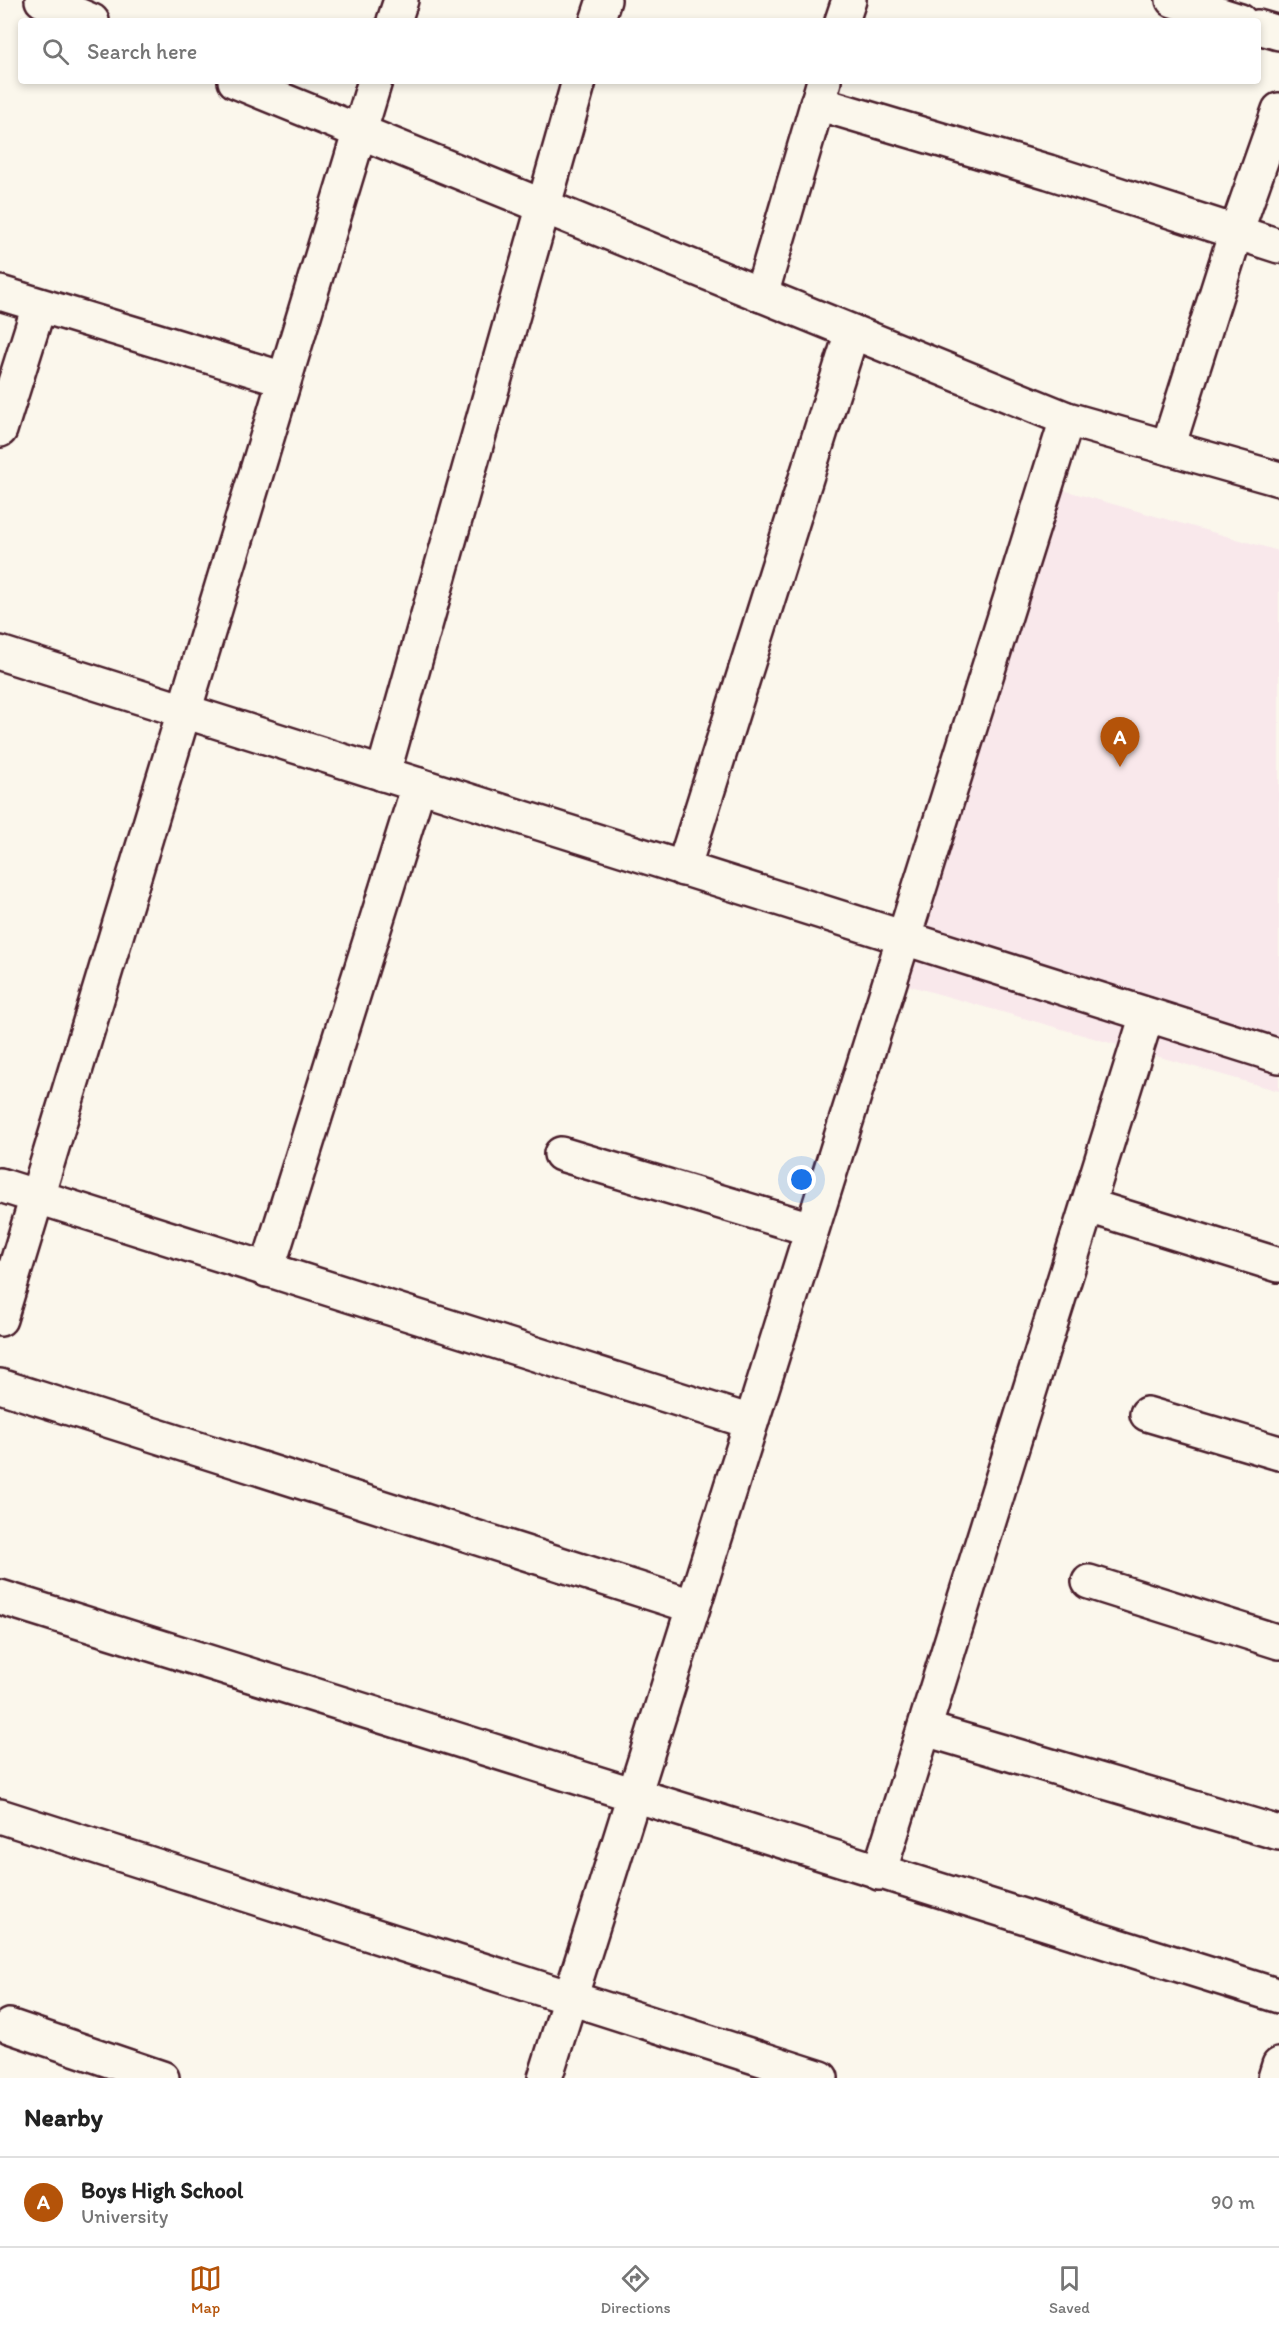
<!DOCTYPE html>
<style>
:root{--surface:#fff;--page:#f2f2f2;--text:#222;--muted:#767676;--line:#e0e0e0;--accent:#b45309}
body{margin:0;font-family:Itim,sans-serif;background:var(--page);color:var(--text)}
.you{position:absolute;left:802px;top:1180px;width:21px;height:21px;margin:-15px;border:4px solid #fff;border-radius:50%;background:#1a73e8;box-shadow:0 0 0 9px #1a73e833}
.badge{display:grid;place-items:center;width:39px;height:39px;border-radius:50%;background:var(--accent);color:#fff;font-size:20px;font-weight:700}
.pin{position:absolute;translate:-50% -50px;filter:drop-shadow(0 2px 3px #0008)}
.pin::after{content:'';position:absolute;top:32px;width:21px;height:18px;background:inherit;clip-path:polygon(0 0,100% 0,50% 100%)}
.list{margin:0;padding:0;list-style:none}
h2{display:flex;justify-content:space-between;align-items:center;height:78px;margin:0;padding:0 24px;font-size:26px}
h2 small{font-size:20px;font-weight:400;color:var(--muted)}
.list li{display:grid;grid-template-columns:39px 1fr auto;gap:18px;align-items:center;box-sizing:border-box;height:90px;padding:0 24px;border-top:2px solid var(--line)}
.list b{display:block;font-size:22px;white-space:nowrap}
.list p{margin:0;font-size:20px;white-space:nowrap;color:var(--muted)}
.list em{font-size:20px;font-style:normal;color:var(--muted)}
.icon{flex:none;width:33px;height:33px;fill:none;stroke:currentColor;stroke-width:2;stroke-linecap:round;stroke-linejoin:round}
.map{position:relative;flex:none;width:1279px;height:2078px;overflow:hidden}
.search{position:absolute;background:var(--surface);box-shadow:0 3px 9px #0003;left:18px;right:18px;top:18px;height:66px;display:flex;align-items:center;gap:15px;box-sizing:border-box;padding:0 21px;border-radius:6px;color:var(--muted);font-size:22px}
.sheet{height:168px;background:var(--surface)}
nav{display:flex;justify-content:space-around;align-items:center;box-sizing:border-box;height:84px;border-top:2px solid var(--line);background:var(--surface);font-size:16px;color:var(--muted)}
nav a{display:grid;justify-items:center;gap:3px}
nav .on{color:var(--accent)}
.map>svg:first-child{display:block}
</style>
<div class="map">
<svg width="1279" height="2078" viewBox="0 0 1279 2078">
<rect width="100%" height="100%" fill="#fbf7ec"/>
<filter id="ink" filterUnits="userSpaceOnUse"><feTurbulence type="fractalNoise" baseFrequency=".0167" numOctaves="2"/><feDisplacementMap in="SourceGraphic" scale="12" xChannelSelector="R" yChannelSelector="G"/><feConvolveMatrix kernelMatrix="1 2 1 2 8 2 1 2 1" color-interpolation-filters="sRGB"/></filter>
<g filter="url(#ink)">
<polygon fill="#f9e8eb" points="1042,484 1279,551 1279,1091 900,983"/>
<g fill="none" stroke-linecap="round" stroke-linejoin="round">
<defs>
<g id="street">
<polyline points="42,0 92,21"/>
<polyline points="1173,0 1240,21"/>
<polyline points="394,21 401,0"/>
<polyline points="597,21 604,0"/>
<polyline points="842,21 849,0"/>
<polyline points="1258,27 1279,33"/>
<polyline points="235,81 1067,419 1279,479"/>
<polyline points="817,103 1049,172 1279,246"/>
<polyline points="0,293 284,379"/>
<polyline points="761,295 824,81"/>
<polyline points="0,430 39,306"/>
<polyline points="1168,447 1236,232 1279,110"/>
<polyline points="0,653 1279,1056"/>
<polyline points="383,774 579,81"/>
<polyline points="683,869 852,332"/>
<polyline points="561,1154 811,1229"/>
<polyline points="0,1185 751,1422"/>
<polyline points="1089,1206 1279,1265"/>
<polyline points="267,1270 419,785"/>
<polyline points="0,1319 375,81"/>
<polyline points="0,1386 692,1606"/>
<polyline points="1147,1414 1279,1453"/>
<polyline points="1089,1582 1279,1642"/>
<polyline points="0,1597 1279,1996"/>
<polyline points="925,1729 1279,1833"/>
<polyline points="0,1816 821,2078"/>
<polyline points="879,1873 1147,1015"/>
<polyline points="9,2026 162,2078"/>
<polyline points="545,2078 1067,419"/>
<polyline points="1275,2078 1279,2065"/>
</g>
</defs>
<use href="#street" stroke="#4a1f2b" stroke-width="38"/>
<use href="#street" stroke="#fbf7ec" stroke-width="33"/>
</g>
</g>
</svg>
<div class="you"></div>
<div class="pin badge" style="left:1120px;top:767px">A</div>
<div class="search"><svg class="icon" aria-label="search" viewBox="0 0 24 24"><circle cx="10" cy="10" r="6"/><path d="M15 15l6 6"/></svg>Search here</div>
</div>
<section class="sheet">
<h2>Nearby<small></small></h2>
<ul class="list">
<li><span class="badge">A</span><div><b>Boys High School</b><p>University</p></div><em>90 m</em></li>
</ul>
</section>
<nav>
<a class="on"><svg class="icon" aria-label="map" viewBox="0 0 24 24"><path d="M3 6l6-2 6 2 6-2v14l-6 2-6-2-6 2zM9 4v14M15 6v14"/></svg>Map</a>
<a><svg class="icon" aria-label="directions" viewBox="0 0 24 24"><path d="M12 3l9 9-9 9-9-9zM9 14v-3h6M13 9l2 2-2 2"/></svg>Directions</a>
<a><svg class="icon" aria-label="saved" viewBox="0 0 24 24"><path d="M7 4h10v16l-5-4-5 4z"/></svg>Saved</a>
</nav>
